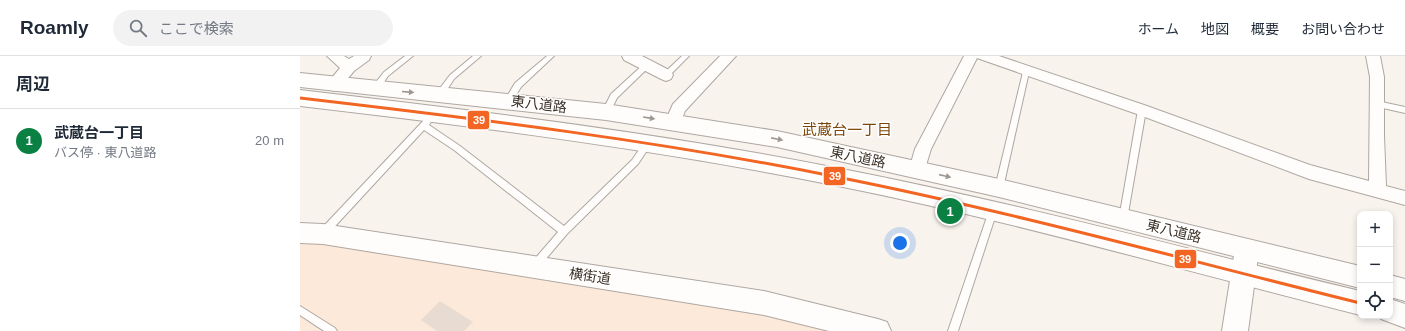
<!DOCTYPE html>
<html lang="ja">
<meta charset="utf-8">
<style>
:root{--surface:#fff;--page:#f2f2f3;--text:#1f2937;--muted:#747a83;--line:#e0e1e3;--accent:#0b8043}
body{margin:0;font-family:Arial,"Noto Sans JP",sans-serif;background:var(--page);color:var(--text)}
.controls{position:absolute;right:12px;bottom:12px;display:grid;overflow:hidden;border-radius:8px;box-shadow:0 2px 6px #0003}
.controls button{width:36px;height:36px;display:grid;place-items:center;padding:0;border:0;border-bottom:1px solid var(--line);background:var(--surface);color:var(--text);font:20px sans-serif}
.you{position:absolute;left:600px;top:187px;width:14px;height:14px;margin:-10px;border:3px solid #fff;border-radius:50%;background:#1a73e8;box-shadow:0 0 0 6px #1a73e833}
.badge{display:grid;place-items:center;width:26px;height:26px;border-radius:50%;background:var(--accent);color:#fff;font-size:13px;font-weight:700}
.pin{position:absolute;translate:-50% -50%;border:2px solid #fff;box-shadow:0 1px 4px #0006}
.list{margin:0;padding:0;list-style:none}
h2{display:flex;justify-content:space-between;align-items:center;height:52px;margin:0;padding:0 16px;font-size:17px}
h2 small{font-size:13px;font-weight:400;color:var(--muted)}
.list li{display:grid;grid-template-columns:26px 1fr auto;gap:12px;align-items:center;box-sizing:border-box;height:64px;padding:0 16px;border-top:1px solid var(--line)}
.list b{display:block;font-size:15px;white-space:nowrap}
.list p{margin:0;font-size:13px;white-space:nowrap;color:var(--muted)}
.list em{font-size:13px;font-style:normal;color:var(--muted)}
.icon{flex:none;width:22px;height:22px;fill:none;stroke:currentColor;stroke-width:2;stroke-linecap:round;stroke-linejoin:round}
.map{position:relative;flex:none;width:1105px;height:275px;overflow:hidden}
header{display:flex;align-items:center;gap:24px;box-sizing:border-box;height:56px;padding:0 20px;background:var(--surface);border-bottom:1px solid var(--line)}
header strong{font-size:19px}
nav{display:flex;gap:22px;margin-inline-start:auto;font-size:14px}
.search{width:280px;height:36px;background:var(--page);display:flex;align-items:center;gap:10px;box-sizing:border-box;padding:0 14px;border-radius:22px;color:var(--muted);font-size:15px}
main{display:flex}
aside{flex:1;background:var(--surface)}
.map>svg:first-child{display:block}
</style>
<header>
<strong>Roamly</strong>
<div class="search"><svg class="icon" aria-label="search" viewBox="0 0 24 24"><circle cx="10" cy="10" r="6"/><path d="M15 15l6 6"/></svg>ここで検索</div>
<nav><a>ホーム</a><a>地図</a><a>概要</a><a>お問い合わせ</a></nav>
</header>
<main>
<aside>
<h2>周辺<small></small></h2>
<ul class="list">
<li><span class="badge">1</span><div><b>武蔵台一丁目</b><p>バス停 · 東八道路</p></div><em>20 m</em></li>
</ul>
</aside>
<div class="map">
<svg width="1105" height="275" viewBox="0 0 1105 275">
<rect width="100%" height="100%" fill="#f9f3ed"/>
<polygon fill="#fce9d9" points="0,185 155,201 554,275 0,275"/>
<polygon fill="#e8dcd2" points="140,245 173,266 164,275 137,275 121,264"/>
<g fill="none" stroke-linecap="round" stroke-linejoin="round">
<defs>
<g id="lane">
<polygon points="105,0 113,0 88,20 78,35 72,35 71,33 72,31 84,16"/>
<polygon points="173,0 181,0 154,23 143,40 137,40 136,38 137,36 150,19"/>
<polygon points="247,0 254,0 221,31 210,49 204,49 203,47 215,27"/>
<polygon points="382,0 389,0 368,21 364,21 362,19 364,17"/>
<polygon points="347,6 349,7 350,9 349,11 317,42 309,58 303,58 302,56 311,38 345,7"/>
<polygon points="726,13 729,16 703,132 702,134 696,134 695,132 723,16"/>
<polygon points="1077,45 1105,51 1105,57 1074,50 1073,48 1074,46"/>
<polygon points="842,51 846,54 827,163 826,166 823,167 820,166 819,163 838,54"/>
<polygon points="127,63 131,66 129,69 160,90 264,170 332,104 345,85 348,84 352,87 338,108 267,178 239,211 236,212 233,211 232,208 233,205 258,176 154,94 124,74 26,180 23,181 20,180 19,177 20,174 124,64"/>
<polygon points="693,151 696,153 697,155 658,275 648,275 689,155 690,153"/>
<polygon points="0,250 35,272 37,275 24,275 0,259"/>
</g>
<g id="street">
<polygon points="27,0 44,0 49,3 54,0 71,0 69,4 54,15 39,33 34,35 29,33 26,29 40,12"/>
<polygon points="322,0 342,0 371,15 373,19 371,23 366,25 361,23 324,4"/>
<polygon points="420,0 436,0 385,55 379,70 373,72 367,70 365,66 373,48"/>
<polygon points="664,0 699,0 847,50 1010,109 1069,125 1070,21 1066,0 1080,0 1084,21 1084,80 1086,130 1105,135 1105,149 1009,123 837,58 677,2 631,93 623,119 617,121 611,119 609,114 615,93"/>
</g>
<g id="secondary">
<polygon points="0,167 23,168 464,235 578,263 587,266 591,275 529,275 464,259 23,188 0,187"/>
<polygon points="947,183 955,186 959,193 948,275 922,275 935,193 939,186"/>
</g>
<g id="primary">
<polygon points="0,17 306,48 477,75 699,123 1060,210 1060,232 699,141 477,91 306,64 0,31"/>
<path d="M0,34C180,55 360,77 537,112C713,146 886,193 1060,235V259C886,215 713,165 538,130C360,94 180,71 0,50Z"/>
<polygon points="1090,219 1105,223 1105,245 1090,241"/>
<polygon points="1090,243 1105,248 1105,272 1081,263 1080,260 1090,260"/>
</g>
</defs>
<use href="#lane" stroke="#afa7a1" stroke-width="2"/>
<use href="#street" stroke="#afa7a1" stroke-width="2"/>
<use href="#secondary" stroke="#afa7a1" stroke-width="2"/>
<use href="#primary" stroke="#afa7a1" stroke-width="2"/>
<use href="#lane" fill="#fefdfc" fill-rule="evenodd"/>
<use href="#street" fill="#fefdfc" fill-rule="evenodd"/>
<use href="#secondary" fill="#fefdfc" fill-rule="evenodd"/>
<use href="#primary" fill="#fefdfc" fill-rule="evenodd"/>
<defs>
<path id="bus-1" d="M0,42C180,63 360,85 537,121C713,156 886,204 1060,247"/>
</defs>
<use href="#bus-1" stroke="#fff" stroke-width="6"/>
<use href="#bus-1" stroke="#f26522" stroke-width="3"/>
</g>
<defs><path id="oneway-solid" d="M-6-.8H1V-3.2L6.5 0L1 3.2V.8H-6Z"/></defs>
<g fill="#9e9892">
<use href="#oneway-solid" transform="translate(108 36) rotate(5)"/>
<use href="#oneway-solid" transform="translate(349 62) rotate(9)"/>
<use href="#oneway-solid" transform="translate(477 83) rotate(11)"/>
<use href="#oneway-solid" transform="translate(645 120) rotate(13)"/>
</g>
<g text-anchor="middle" stroke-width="3" stroke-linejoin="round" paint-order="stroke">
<g font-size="14" fill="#3d3228" stroke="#fff">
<text transform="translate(239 48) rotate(7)" y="5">東八道路</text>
<text transform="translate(558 101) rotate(12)" y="5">東八道路</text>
<text transform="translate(874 175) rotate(14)" y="5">東八道路</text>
<text transform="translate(290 220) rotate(9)" y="5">横街道</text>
</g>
<g font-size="15" fill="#7c4609" stroke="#fff">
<text x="547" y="79">武蔵台一丁目</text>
</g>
</g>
<g stroke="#fff" stroke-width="1.5">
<rect x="167" y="54" width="23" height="20" rx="4" fill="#f26522"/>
<rect x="523" y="110" width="23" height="20" rx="4" fill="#f26522"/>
<rect x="874" y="193" width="23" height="20" rx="4" fill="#f26522"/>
</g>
<g font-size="11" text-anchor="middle" font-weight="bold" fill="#fff">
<text x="179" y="68">39</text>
<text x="535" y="124">39</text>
<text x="885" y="207">39</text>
</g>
</svg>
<div class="controls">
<button>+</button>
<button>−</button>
<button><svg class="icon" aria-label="locate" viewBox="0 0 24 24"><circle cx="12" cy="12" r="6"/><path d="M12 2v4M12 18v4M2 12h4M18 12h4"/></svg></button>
</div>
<div class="you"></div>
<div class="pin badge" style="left:650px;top:155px">1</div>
</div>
</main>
